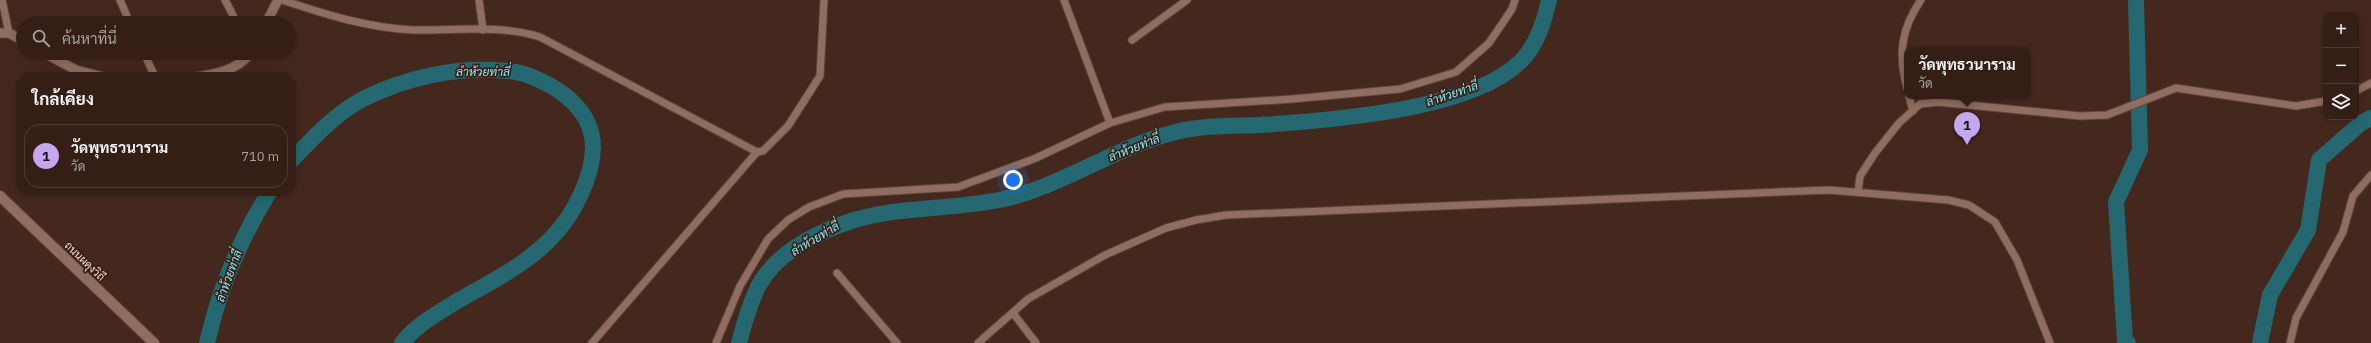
<!DOCTYPE html>
<html lang="th">
<meta charset="utf-8">
<style>
:root{--surface:#341e16;--page:#3c271f;--text:#f1f3f6;--muted:#a9a2a1;--line:#4e3c35;--accent:#c7a6f0}
body{margin:0;font-family:"IBM Plex Sans",Sarabun,sans-serif;background:var(--page);color:var(--text)}
.controls{position:absolute;right:12px;top:12px;display:grid;overflow:hidden;border-radius:8px;box-shadow:0 2px 10px #0003}
.controls button{width:36px;height:36px;display:grid;place-items:center;padding:0;border:0;border-bottom:1px solid var(--line);background:var(--surface);color:var(--text);font:20px sans-serif}
.you{position:absolute;left:1013px;top:180px;width:14px;height:14px;margin:-10px;border:3px solid #fff;border-radius:50%;background:#1a73e8;box-shadow:0 0 0 6px #1a73e833}
.badge{display:grid;place-items:center;width:26px;height:26px;border-radius:50%;background:var(--accent);color:#111;font-size:13px;font-weight:700}
.pin{position:absolute;translate:-50% -33px;filter:drop-shadow(0 1px 2px #0008)}
.pin::after{content:'';position:absolute;top:21px;width:14px;height:12px;background:inherit;clip-path:polygon(0 0,100% 0,50% 100%)}
.popup{position:absolute;left:1904px;top:47px;width:126px;height:52px;box-sizing:border-box;display:grid;place-content:center;border-radius:8px;background:var(--surface);filter:drop-shadow(0 1px 3px #0005);font-size:13px;white-space:nowrap;color:var(--muted)}
.popup b{font-size:15px;color:var(--text)}
.popup::after{content:'';position:absolute;left:50%;top:100%;margin-left:-8px;border:8px solid transparent;border-top-color:var(--surface)}
.list{margin:0;padding:0;list-style:none}
h2{display:flex;justify-content:space-between;align-items:center;height:52px;margin:0;padding:0 16px;font-size:17px}
h2 small{font-size:13px;font-weight:400;color:var(--muted)}
.list li{display:grid;grid-template-columns:26px 1fr auto;gap:12px;align-items:center;box-sizing:border-box;height:64px;margin:0 8px 8px;padding:0 8px;border:1px solid var(--line);border-radius:16px}
.list b{display:block;font-size:15px;white-space:nowrap}
.list p{margin:0;font-size:13px;white-space:nowrap;color:var(--muted)}
.list em{font-size:13px;font-style:normal;color:var(--muted)}
.icon{flex:none;width:22px;height:22px;fill:none;stroke:currentColor;stroke-width:2;stroke-linecap:round;stroke-linejoin:round}
.map{position:relative;flex:none;width:2371px;height:343px;overflow:hidden}
.search{position:absolute;background:var(--surface);box-shadow:0 2px 10px #0003;left:16px;top:16px;width:280px;height:44px;display:flex;align-items:center;gap:10px;box-sizing:border-box;padding:0 14px;border-radius:22px;color:var(--muted);font-size:15px}
.panel{position:absolute;background:var(--surface);box-shadow:0 2px 10px #0003;left:16px;top:72px;width:280px;height:124px;border-radius:16px}
.map>svg:first-child{display:block}
</style>
<div class="map">
<svg width="2371" height="343" viewBox="0 0 2371 343">
<rect width="100%" height="100%" fill="#45281d"/>
<g fill="none" stroke-linecap="round" stroke-linejoin="round">
<g stroke="#256872" stroke-width="16">
<path d="M291,161C313,138 335,114 363,99C407,77 458,66 507,71C525,72 541,80 556,89C598,116 601,150 581,194C555,252 506,273 454,303C436,314 415,326 402,343"/>
<path d="M207,343C219,290 241,237 270,191"/>
<path d="M739,343C744,323 750,303 759,285C783,242 846,218 892,212C930,207 967,207 1004,199C1065,185 1117,146 1176,132C1204,125 1232,126 1261,125C1330,120 1473,111 1522,60C1538,43 1544,21 1549,0"/>
<polyline points="2128,343 2125,341 2116,202 2140,150 2136,0"/>
<polyline points="2260,343 2270,295 2308,230 2319,160 2361,123 2371,118"/>
</g>
<defs>
<g id="minor">
<polyline points="2,0 9,33"/>
<polyline points="120,0 130,23"/>
<polyline points="225,0 237,23"/>
<path d="M282,0C324,14 368,28 413,30C455,31 499,24 540,37L757,152L592,343"/>
<polyline points="479,0 483,30"/>
<polyline points="1064,0 1110,123"/>
<polyline points="1132,40 1187,0"/>
<polyline points="144,53 155,77"/>
<path d="M1907,88C1898,54 1901,29 1921,0"/>
<polyline points="2356,91 2371,83"/>
<polyline points="1909,96 1913,111"/>
<polyline points="757,152 763,151 788,126 820,76 824,0"/>
<polyline points="1858,192 1860,176 1875,153 1899,123 1920,104 1938,102 2080,116 2107,115 2176,88 2296,106 2326,101"/>
<polyline points="837,273 897,343"/>
<polyline points="1013,313 1036,343"/>
<polyline points="716,343 740,286 768,239 788,220 809,207 843,194 958,187 1036,158 1110,123 1165,107 1292,99 1400,89 1456,72 1489,43 1512,9 1515,0"/>
<polyline points="978,343 1028,299 1105,255 1166,228 1196,220 1226,215 1829,190 1948,200 1969,205 1995,222 2017,260 2050,343"/>
<polyline points="2290,343 2296,318 2343,232 2353,196 2371,175"/>
</g>
<g id="tertiary">
<polyline points="266,23 278,0"/>
<polyline points="0,33 9,33 23,41"/>
<polyline points="44,53 76,70 103,77"/>
<path d="M197,77C218,74 236,70 251,53"/>
</g>
<polyline id="secondary" points="0,196 154,343"/>
</defs>
<use href="#minor" stroke="#5e453c" stroke-width="9"/>
<use href="#tertiary" stroke="#5e453c" stroke-width="11"/>
<use href="#secondary" stroke="#5e453c" stroke-width="12"/>
<use href="#minor" stroke="#8f6d60" stroke-width="7"/>
<use href="#tertiary" stroke="#8f6d60" stroke-width="9"/>
<use href="#secondary" stroke="#8f6d60" stroke-width="10"/>
</g>
<g text-anchor="middle" stroke-width="3.5" stroke-linejoin="round" paint-order="stroke">
<g font-size="11" fill="#efdcd4" stroke="#3a1f14">
<text transform="translate(85 261) rotate(44)" y="4">ถนนผดุงวิถี</text>
</g>
<g font-size="12" font-style="italic" fill="#86ebfc" stroke="#3a1f14">
<text x="483" y="76">ลำห้วยท่าลี่</text>
<text transform="translate(1452 94) rotate(-19)" y="4">ลำห้วยท่าลี่</text>
<text transform="translate(1134 148) rotate(-22)" y="4">ลำห้วยท่าลี่</text>
<text transform="translate(815 239) rotate(-31)" y="4">ลำห้วยท่าลี่</text>
<text transform="translate(229 276) rotate(-70)" y="4">ลำห้วยท่าลี่</text>
</g>
</g>
</svg>
<div class="controls">
<button>+</button>
<button>−</button>
<button><svg class="icon" aria-label="layers" viewBox="0 0 24 24"><path d="M12 4l9 5-9 5-9-5zM3 14l9 5 9-5"/></svg></button>
</div>
<div class="you"></div>
<div class="pin badge" style="left:1967px;top:145px">1</div>
<div class="popup"><b>วัดพุทธวนาราม</b>วัด</div>
<div class="search"><svg class="icon" aria-label="search" viewBox="0 0 24 24"><circle cx="10" cy="10" r="6"/><path d="M15 15l6 6"/></svg>ค้นหาที่นี่</div>
<section class="panel">
<h2>ใกล้เคียง<small></small></h2>
<ul class="list">
<li><span class="badge">1</span><div><b>วัดพุทธวนาราม</b><p>วัด</p></div><em>710 m</em></li>
</ul>
</section>
</div>
